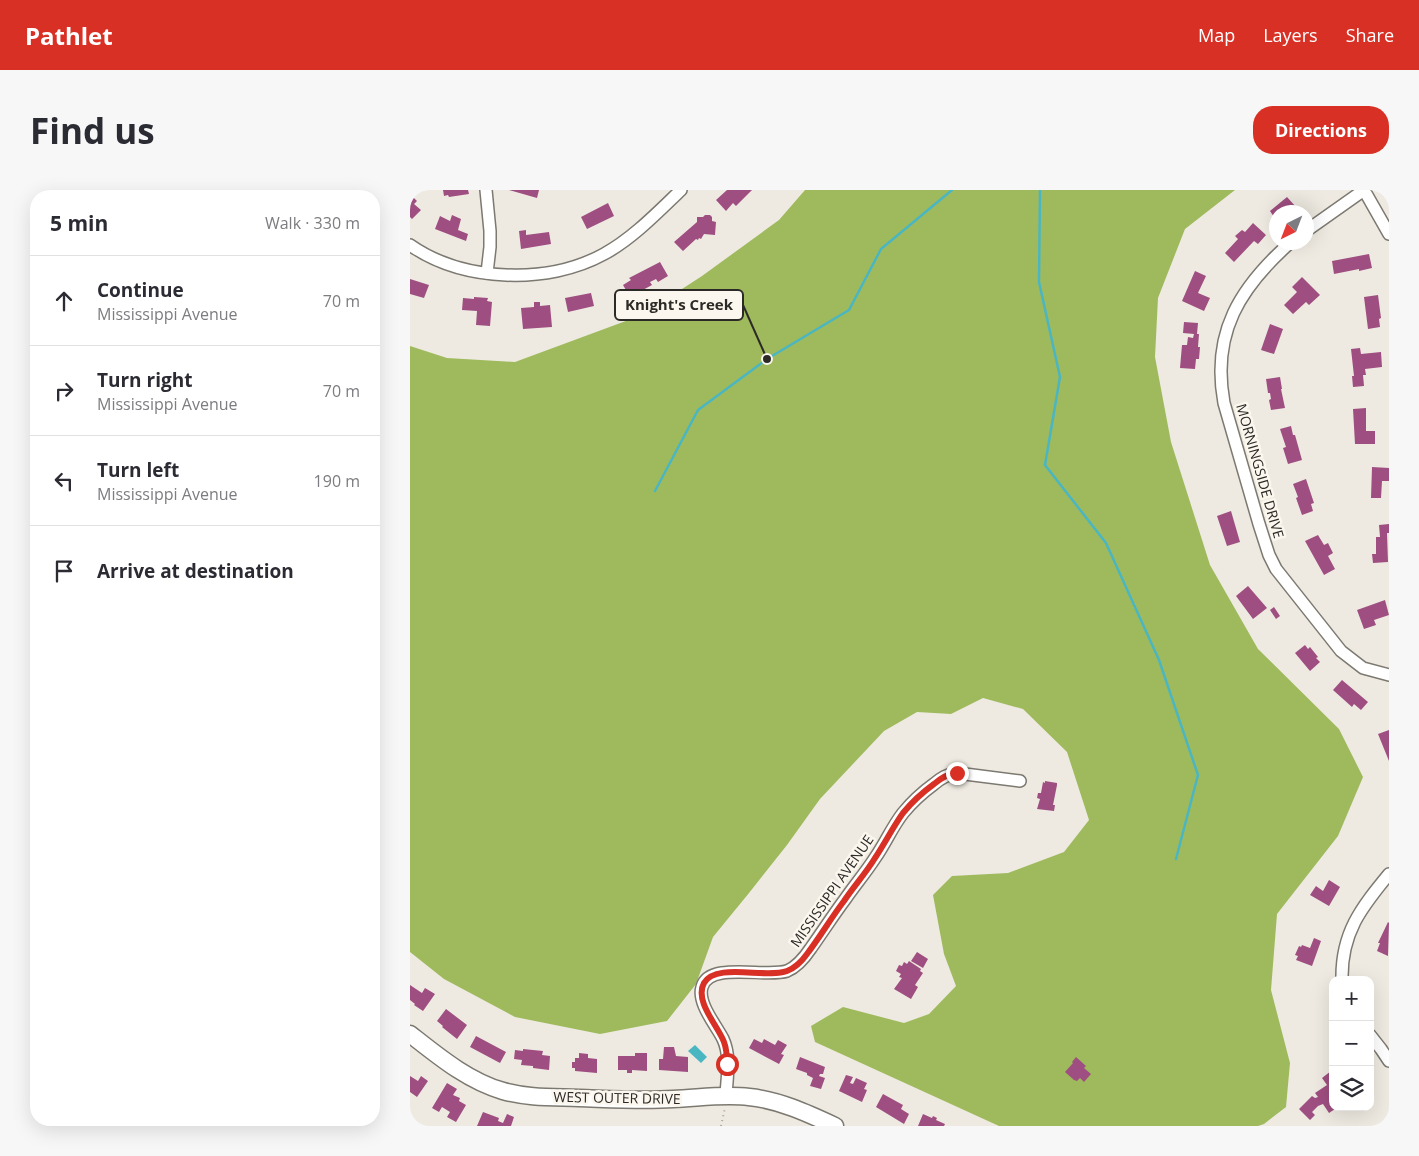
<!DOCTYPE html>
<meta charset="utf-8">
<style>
:root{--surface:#fff;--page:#f7f7f7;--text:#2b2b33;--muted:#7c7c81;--line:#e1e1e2;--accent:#d93025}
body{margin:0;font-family:"Open Sans",sans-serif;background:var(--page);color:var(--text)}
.controls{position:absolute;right:15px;bottom:15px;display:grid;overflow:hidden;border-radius:10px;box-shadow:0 5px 20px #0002}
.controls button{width:45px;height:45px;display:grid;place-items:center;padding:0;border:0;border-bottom:1px solid var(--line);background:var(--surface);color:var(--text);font:25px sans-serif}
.compass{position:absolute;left:859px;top:15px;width:45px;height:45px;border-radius:50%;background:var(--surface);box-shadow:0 5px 20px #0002;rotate:222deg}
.stop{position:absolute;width:15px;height:15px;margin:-11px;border:4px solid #d93025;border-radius:50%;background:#fff}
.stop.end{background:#d93025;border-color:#fff;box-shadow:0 1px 5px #0008}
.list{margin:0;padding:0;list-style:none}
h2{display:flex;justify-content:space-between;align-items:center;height:65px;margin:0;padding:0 20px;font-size:21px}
h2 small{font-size:16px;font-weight:400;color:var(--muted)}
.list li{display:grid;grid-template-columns:32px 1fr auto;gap:15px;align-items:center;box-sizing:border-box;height:90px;padding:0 20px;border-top:1px solid var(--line)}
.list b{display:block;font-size:19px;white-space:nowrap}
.list p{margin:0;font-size:16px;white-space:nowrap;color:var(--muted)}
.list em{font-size:16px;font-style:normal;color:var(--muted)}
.icon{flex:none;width:28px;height:28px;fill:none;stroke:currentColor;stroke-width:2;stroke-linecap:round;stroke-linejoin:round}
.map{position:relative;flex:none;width:979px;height:936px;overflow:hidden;border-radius:20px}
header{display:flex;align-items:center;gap:30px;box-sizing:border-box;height:70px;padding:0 25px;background:var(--accent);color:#fff}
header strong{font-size:24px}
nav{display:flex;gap:28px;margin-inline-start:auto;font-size:18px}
.intro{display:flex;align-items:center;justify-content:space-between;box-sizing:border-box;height:120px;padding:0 30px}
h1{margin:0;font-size:35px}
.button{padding:12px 22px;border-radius:20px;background:var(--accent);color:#fff;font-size:18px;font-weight:700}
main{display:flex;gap:30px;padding:0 30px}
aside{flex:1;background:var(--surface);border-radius:20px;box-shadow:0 5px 20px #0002}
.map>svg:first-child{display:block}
</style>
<header>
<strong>Pathlet</strong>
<nav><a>Map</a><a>Layers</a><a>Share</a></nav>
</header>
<div class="intro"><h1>Find us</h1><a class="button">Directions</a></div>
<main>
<aside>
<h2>5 min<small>Walk · 330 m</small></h2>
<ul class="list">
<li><svg class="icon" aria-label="ahead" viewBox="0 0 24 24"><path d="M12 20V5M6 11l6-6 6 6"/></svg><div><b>Continue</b><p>Mississippi Avenue</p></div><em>70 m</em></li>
<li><svg class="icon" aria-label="right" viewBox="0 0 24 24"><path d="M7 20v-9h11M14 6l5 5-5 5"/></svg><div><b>Turn right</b><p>Mississippi Avenue</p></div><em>70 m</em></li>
<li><svg class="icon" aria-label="left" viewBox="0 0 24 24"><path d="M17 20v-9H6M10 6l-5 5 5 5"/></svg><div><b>Turn left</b><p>Mississippi Avenue</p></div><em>190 m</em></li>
<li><svg class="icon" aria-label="arrive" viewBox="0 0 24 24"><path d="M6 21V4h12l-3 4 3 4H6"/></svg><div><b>Arrive at destination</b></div></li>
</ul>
</aside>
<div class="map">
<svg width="979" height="936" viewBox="0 0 979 936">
<rect width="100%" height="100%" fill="#eeeae1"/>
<polygon fill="#9fba5d" points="395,0 825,0 775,39 748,108 745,167 761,252 800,375 848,459 929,539 953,587 928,646 867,724 861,800 880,873 876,917 854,934 848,936 589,936 405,852 401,836 433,817 494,833 519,824 546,796 534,764 523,705 542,686 598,683 654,662 679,630 657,562 613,519 573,508 541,524 507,522 474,541 410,609 377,655 339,703 303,747 286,794 257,831 190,844 105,827 34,789 0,762 0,156 37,168 105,172 232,125 292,86 369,30"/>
<polygon fill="#4ab6c2" points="285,855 297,867 291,873 278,861"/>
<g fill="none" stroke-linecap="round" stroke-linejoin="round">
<g stroke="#4ab6c2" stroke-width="2.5">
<polyline points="630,0 629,92 650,187 635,275 696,353 749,470 788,585 766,669"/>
<polyline points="245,301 288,220 357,169 439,120 471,59 542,0"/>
</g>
</g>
<g fill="#9f4e81">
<polygon points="33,0 58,0 59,4 39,7 38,5 34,6"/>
<polygon points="99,0 129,0 127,8"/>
<polygon points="317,0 342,0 326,16 323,13 316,21 306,10"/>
<polygon points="0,4 7,11 4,14 11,20 2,29 0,27"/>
<polygon points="877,7 886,17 879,22 866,22 866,30 860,21"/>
<polygon points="198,13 204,26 177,39 171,27"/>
<polygon points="42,25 51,29 48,40 58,44 56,51 25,39 30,26 40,31"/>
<polygon points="295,25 300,25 302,27 302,31 306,32 305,45 294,44 291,49 289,48 288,50 286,49 273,61 264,52 287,32 287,27 293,27"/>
<polygon points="843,33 856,45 848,54 844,51 824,72 815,63 828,49 825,46 832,40 835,42"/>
<polygon points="116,40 116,45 139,42 141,54 111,59 109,41"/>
<polygon points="959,64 962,78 949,81 949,79 924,84 922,71"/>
<polygon points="250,72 258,86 248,92 246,89 240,92 242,95 220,107 213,95 221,90 219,88"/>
<polygon points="785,81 796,86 788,103 800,108 794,121 772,111"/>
<polygon points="892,87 910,105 899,115 896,112 883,124 874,115 887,102 882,97"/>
<polygon points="0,89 19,95 14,108 0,104"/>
<polygon points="181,103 184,116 158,122 155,108"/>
<polygon points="968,105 971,128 969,129 970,137 958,139 954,107"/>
<polygon points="64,107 78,108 77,111 82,112 80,136 66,135 67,121 52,120 53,108 64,109"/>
<polygon points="124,112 130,112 130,116 140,115 142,137 113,139 111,118 124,117"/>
<polygon points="774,132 788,133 787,144 789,144 788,157 790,157 789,169 786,169 785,179 770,178 772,155 777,155 778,147 783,148 784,144 773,143"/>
<polygon points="860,134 873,139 864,164 851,160"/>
<polygon points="950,158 951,164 971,162 972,177 955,179 956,185 953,185 954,196 943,197 942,186 944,186 941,159"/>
<polygon points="870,187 872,199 871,199 875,218 861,220 859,210 861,209 860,203 858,203 856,189"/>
<polygon points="956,218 956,241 965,241 965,254 945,254 943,219"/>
<polygon points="881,236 883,245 885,245 892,270 878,274 873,258 876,257 870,239"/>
<polygon points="962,277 979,278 979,291 972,291 971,308 961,308"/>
<polygon points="896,289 904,313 901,314 903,321 892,325 886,308 888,307 883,294"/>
<polygon points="821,321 830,352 817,356 807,326"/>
<polygon points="979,334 979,343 977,343 978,372 963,373 962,364 966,364 966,347 970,347 969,335"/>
<polygon points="908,345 914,355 918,353 923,363 918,366 925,379 914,385 895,351"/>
<polygon points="838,396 857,418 843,429 826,406"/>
<polygon points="975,410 979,425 964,430 966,435 954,439 947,420"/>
<polygon points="864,417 870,426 866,429 860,420"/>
<polygon points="895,455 898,459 900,457 908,467 906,468 910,472 900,481 885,463"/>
<polygon points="932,490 958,512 951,520 944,514 942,517 923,500"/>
<polygon points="979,540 979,571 968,544"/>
<polygon points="635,591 647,593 647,595 643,615 645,615 644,621 627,619 630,609 627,608 628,603 631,603 633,592 635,593"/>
<polygon points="919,690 930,697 919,716 900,705 906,696 913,701"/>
<polygon points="978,732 979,733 978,766 967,761 970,753 968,753"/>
<polygon points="904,748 911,751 902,776 886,770 888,766 885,765 889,756 891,757 892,755 900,758"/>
<polygon points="507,762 518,769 513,778 501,771"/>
<polygon points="499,771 511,779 510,781 513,783 505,795 508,797 501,809 484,799 492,788 489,787 491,784 486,781 489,775 492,776 494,772 497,774"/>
<polygon points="0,795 12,803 15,798 25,804 13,821 4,815 5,814 0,810"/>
<polygon points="36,819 57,835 47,849 32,837 33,836 27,831"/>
<polygon points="66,846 96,862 90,873 60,857"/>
<polygon points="344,849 352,853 354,849 365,855 368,850 377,855 371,864 374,865 369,874 339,858"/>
<polygon points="254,857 264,857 266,866 278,867 278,882 249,880 249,869 253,869"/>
<polygon points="113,859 133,861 132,865 140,866 139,880 123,878 123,876 111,875 112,870 104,869 105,860 113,861"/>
<polygon points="169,863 178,864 178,868 187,869 187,883 165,881 165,878 162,878 162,872 165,872 165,868 169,868"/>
<polygon points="225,863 237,863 237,881 222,880 222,883 217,883 217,880 208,880 208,866 225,866"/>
<polygon points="390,867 415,877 413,884 410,884 409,886 415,888 411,899 400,896 403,888 397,885 397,883 386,879"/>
<polygon points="666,867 676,876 674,878 681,884 674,892 670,888 667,891 664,890 655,882 663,873 662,872"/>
<polygon points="921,881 923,884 923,917 928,917 919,923 913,914 908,916 902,922 905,925 900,930 889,919 902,906 905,908 908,907 905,903 917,895 912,888"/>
<polygon points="436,885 443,887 440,893 443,894 446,888 457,893 454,899 457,900 452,912 429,901"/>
<polygon points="0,886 8,891 11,886 18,891 7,907 0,902"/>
<polygon points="37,893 47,899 43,905 50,908 49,911 56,915 46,932 37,927 40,922 32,917 29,922 22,918"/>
<polygon points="473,904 493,915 491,919 499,924 494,934 466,917"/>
<polygon points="73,922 89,928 88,931 93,933 97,924 104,927 101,936 67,936"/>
<polygon points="513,924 522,928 523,926 527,928 526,930 535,934 534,936 508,936"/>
</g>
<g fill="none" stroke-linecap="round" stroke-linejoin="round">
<defs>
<g id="street">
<polyline points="76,0 80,41 80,57 77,83"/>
<polyline points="954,0 979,44"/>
<polyline points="896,41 954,0"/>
<path d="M881,52C830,97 801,143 814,213L849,334L859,365L866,379L931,461L953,478L979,485"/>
<path d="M0,55C53,92 138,95 194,64C222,49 248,22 271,0"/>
<path d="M932,790C931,743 951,718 979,684"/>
<polyline points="960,845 971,859 979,871"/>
<path d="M316,905C317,887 321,866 313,849C306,835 287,813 292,797C299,771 356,788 377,781C387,777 395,767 401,758C413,741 424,724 436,708C445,695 456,682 465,668C475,654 482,637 493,623C502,612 513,602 524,594C531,588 537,584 547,583L610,591"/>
</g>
<path id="secondary" d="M0,844C28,866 58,891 93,901C118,908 143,907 169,908C200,909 232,911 263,909C289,908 314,904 339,907C369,910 397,923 425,936"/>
</defs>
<use href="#street" stroke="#7c7971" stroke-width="14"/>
<use href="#secondary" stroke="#7c7971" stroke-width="19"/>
<polyline stroke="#a6a39c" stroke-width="2" stroke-dasharray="1 4" stroke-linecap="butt" points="311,936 315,918"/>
<use href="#street" stroke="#fff" stroke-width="11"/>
<use href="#secondary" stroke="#fff" stroke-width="16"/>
</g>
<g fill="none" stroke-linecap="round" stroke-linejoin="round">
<path stroke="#d93025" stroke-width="6" d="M317,874C317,866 317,860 314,852C308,836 284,811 294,793C306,772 356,789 377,781C385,778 392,771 397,764C410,747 421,728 434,711C444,696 456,683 465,668C475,653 483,637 493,623C502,612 513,602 524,594C531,588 537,584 547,583"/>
</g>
<g text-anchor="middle" stroke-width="5" stroke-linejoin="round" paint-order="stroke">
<g font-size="14" fill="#2c2a27" stroke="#fbf7ee">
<text transform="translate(850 281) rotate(74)" y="5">MORNINGSIDE DRIVE</text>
<text transform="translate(422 701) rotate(-55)" y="5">MISSISSIPPI AVENUE</text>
<text transform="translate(207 908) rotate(1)" y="5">WEST OUTER DRIVE</text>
</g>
</g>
<path fill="none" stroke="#2c2a27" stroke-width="2" d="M357 169L333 115"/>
<circle fill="#2c2a27" stroke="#fbf7ee" stroke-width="2" cx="357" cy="169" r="5"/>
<rect fill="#fbf7ee" stroke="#2c2a27" stroke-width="2" x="205" y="100" width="128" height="30" rx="5"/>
<g font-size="15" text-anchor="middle" font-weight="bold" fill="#2c2a27">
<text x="269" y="120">Knight's Creek</text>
</g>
</svg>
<div class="controls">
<button>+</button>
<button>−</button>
<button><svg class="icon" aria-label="layers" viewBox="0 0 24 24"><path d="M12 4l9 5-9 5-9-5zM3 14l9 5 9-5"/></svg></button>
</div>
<svg class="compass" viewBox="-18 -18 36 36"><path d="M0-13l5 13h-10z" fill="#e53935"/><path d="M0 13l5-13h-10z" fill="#7c7c81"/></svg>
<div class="stop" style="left:317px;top:874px"></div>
<div class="stop end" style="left:547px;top:583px"></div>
</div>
</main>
